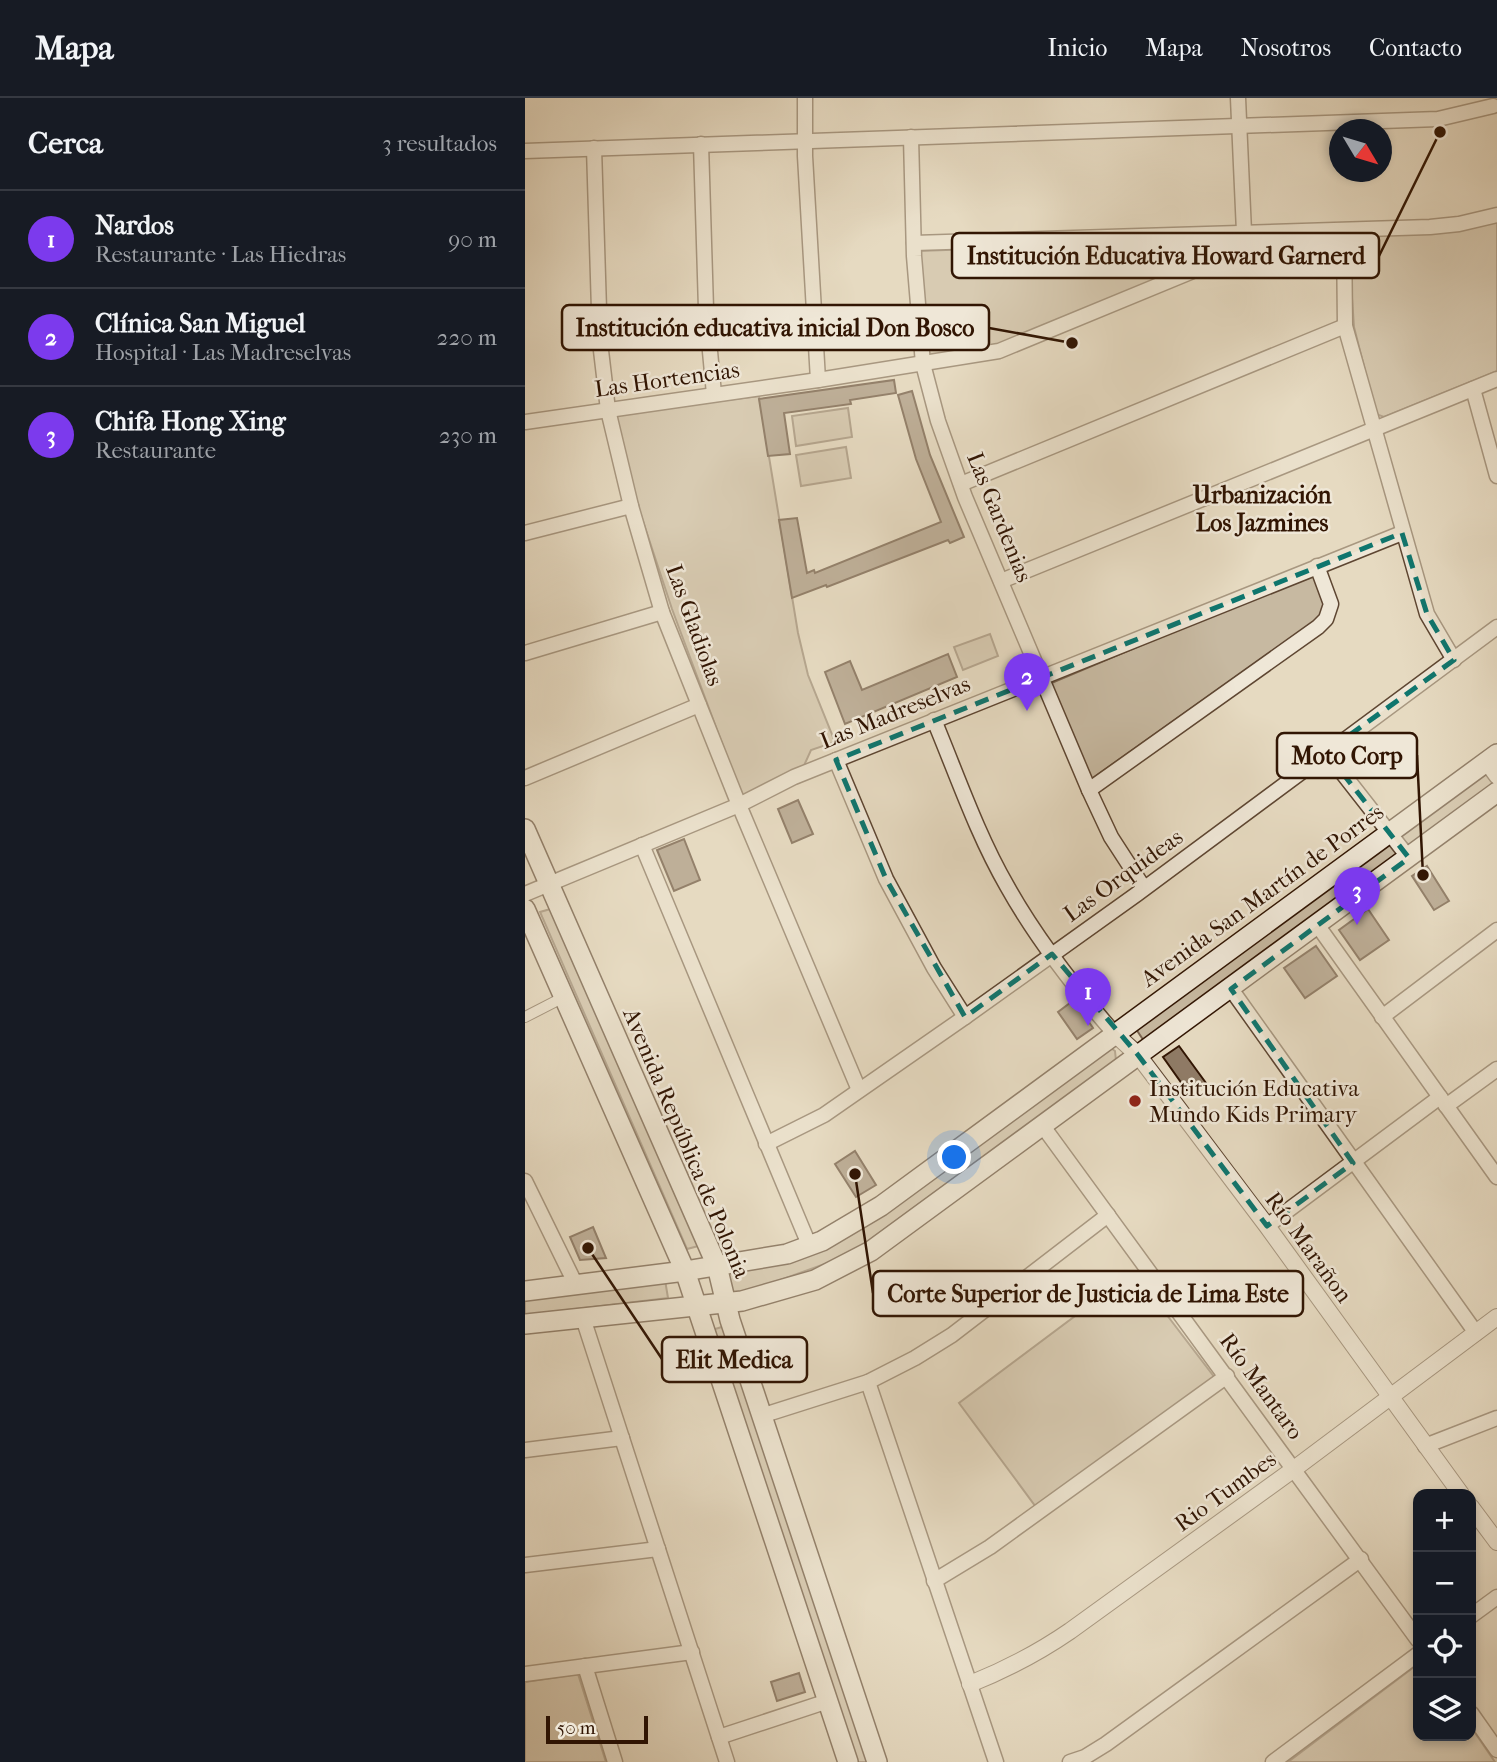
<!DOCTYPE html>
<html lang="es">
<meta charset="utf-8">
<style>
:root{--surface:#171b24;--page:#20242c;--text:#f1f3f6;--muted:#9ea1a6;--line:#363941;--accent:#7c3aed}
body{margin:0;font-family:"IM FELL French Canon",serif;background:var(--page);color:var(--text)}
.controls{position:absolute;right:21px;bottom:21px;display:grid;overflow:hidden;border-radius:14px;box-shadow:0 4px 10px #0003}
.controls button{width:63px;height:63px;display:grid;place-items:center;padding:0;border:0;border-bottom:2px solid var(--line);background:var(--surface);color:var(--text);font:35px sans-serif}
.compass{position:absolute;left:804px;top:21px;width:63px;height:63px;border-radius:50%;background:var(--surface);box-shadow:0 4px 10px #0003;rotate:128deg}
.scale{position:absolute;left:21px;bottom:18px;width:102px;box-sizing:border-box;padding-left:7px;border:4px solid #311503;border-top:0;font-size:19px;line-height:24px;white-space:nowrap;color:#311503;-webkit-text-stroke:5px #efe7d7;paint-order:stroke}
.you{position:absolute;left:430px;top:1060px;width:24px;height:24px;margin:-18px;border:5px solid #fff;border-radius:50%;background:#1a73e8;box-shadow:0 0 0 10px #1a73e833}
.badge{display:grid;place-items:center;width:46px;height:46px;border-radius:50%;background:var(--accent);color:#fff;font-size:23px;font-weight:700}
.pin{position:absolute;translate:-50% -58px;filter:drop-shadow(0 2px 4px #0008)}
.pin::after{content:'';position:absolute;top:37px;width:24px;height:21px;background:inherit;clip-path:polygon(0 0,100% 0,50% 100%)}
.list{margin:0;padding:0;list-style:none}
h2{display:flex;justify-content:space-between;align-items:center;height:91px;margin:0;padding:0 28px;font-size:30px}
h2 small{font-size:23px;font-weight:400;color:var(--muted)}
.list li{display:grid;grid-template-columns:46px 1fr auto;gap:21px;align-items:center;box-sizing:border-box;height:98px;padding:0 28px;border-top:2px solid var(--line)}
.list b{display:block;font-size:26px;white-space:nowrap}
.list p{margin:0;font-size:23px;white-space:nowrap;color:var(--muted)}
.list em{font-size:23px;font-style:normal;color:var(--muted)}
.icon{flex:none;width:38px;height:38px;fill:none;stroke:currentColor;stroke-width:2;stroke-linecap:round;stroke-linejoin:round}
.map{position:relative;flex:none;width:972px;height:1664px;overflow:hidden}
header{display:flex;align-items:center;gap:42px;box-sizing:border-box;height:98px;padding:0 35px;background:var(--surface);border-bottom:2px solid var(--line)}
header strong{font-size:33px}
nav{display:flex;gap:38px;margin-inline-start:auto;font-size:24px}
main{display:flex}
aside{flex:1;background:var(--surface)}
.map>svg:first-child{display:block}
</style>
<header>
<strong>Mapa</strong>
<nav><a>Inicio</a><a>Mapa</a><a>Nosotros</a><a>Contacto</a></nav>
</header>
<main>
<aside>
<h2>Cerca<small>3 resultados</small></h2>
<ul class="list">
<li><span class="badge">1</span><div><b>Nardos</b><p>Restaurante · Las Hiedras</p></div><em>90 m</em></li>
<li><span class="badge">2</span><div><b>Clínica San Miguel</b><p>Hospital · Las Madreselvas</p></div><em>220 m</em></li>
<li><span class="badge">3</span><div><b>Chifa Hong Xing</b><p>Restaurante</p></div><em>230 m</em></li>
</ul>
</aside>
<div class="map">
<svg width="972" height="1664" viewBox="0 0 972 1664">
<rect width="100%" height="100%" fill="#e6dac1"/>
<filter id="stains"><feTurbulence type="fractalNoise" baseFrequency=".00286" numOctaves="4"/><feColorMatrix values="0 0 0 0 .2 0 0 0 0 .09 0 0 0 0 .02 0 0 0 .5 -.17"/></filter>
<radialGradient id="worn" r=".72"><stop offset=".6" stop-color="#630" stop-opacity="0"/><stop offset="1" stop-color="#630" stop-opacity=".3"/></radialGradient>
<g fill="#c7b9a1" stroke="#7c6752" stroke-width="2">
<polygon points="972,123 972,273 859,319 851,316 829,229 823,141 830,137"/>
<polygon points="682,142 688,148 684,163 471,248 403,258 395,153"/>
<polygon points="234,298 273,535 283,577 310,644 286,652 277,672 217,699 147,511 109,396 91,316"/>
<polygon points="323,310 327,339 271,348 267,318"/>
<polygon points="321,349 326,380 276,388 271,357"/>
<polygon points="788,475 800,508 794,520 565,682 524,586"/>
<polygon points="465,536 473,558 438,572 429,549"/>
<polygon points="972,664 972,685 885,747 879,744 875,737"/>
<polygon points="861,743 869,747 874,757 619,943 609,928"/>
<polygon points="29,810 177,1147 162,1151 15,814"/>
<polygon points="583,948 590,953 591,963 322,1158 219,1195 210,1196 203,1191 201,1180 204,1174 280,1155"/>
<polygon points="609,1174 690,1280 511,1409 434,1305"/>
<polygon points="140,1182 143,1200 0,1217 0,1199"/>
<polygon points="200,1228 343,1664 329,1664 187,1232"/>
<polygon points="893,1566 893,1638 946,1638 946,1629 970,1664 763,1664"/>
<polygon points="53,1576 81,1664 0,1664 0,1584"/>
</g>
<g fill="#8f7b66" stroke="#311503" stroke-width="2">
<polygon points="369,282 371,295 325,302 326,306 259,315 265,356 243,358 234,301"/>
<polygon points="387,293 405,357 439,439 425,445 423,442 302,489 301,487 267,500 254,422 272,420 282,475 289,472 290,475 416,424 391,361 373,297"/>
<polygon points="423,556 432,579 320,626 300,574 325,563 337,592"/>
<polygon points="273,702 288,736 267,745 253,711"/>
<polygon points="159,741 175,782 149,793 132,752"/>
<polygon points="902,768 924,803 909,812 887,778"/>
<polygon points="843,811 864,842 835,862 814,832"/>
<polygon points="791,848 812,878 780,900 759,870"/>
<polygon points="549,902 568,930 552,941 533,914"/>
<polygon points="654,948 681,985 665,997 638,959"/>
<polygon points="330,1053 351,1087 331,1099 310,1066"/>
<polygon points="68,1129 81,1160 55,1162 45,1139"/>
<polygon points="274,1575 280,1594 252,1603 246,1584"/>
</g>
<g fill="none" stroke-linecap="round" stroke-linejoin="round">
<defs>
<polyline id="pedestrian" points="0,919 39,899"/>
<g id="minor">
<polyline points="280,0 280,58 293,282"/>
<polyline points="386,39 389,158 398,266 413,323 440,399 564,692 586,739 619,790"/>
<polyline points="176,46 181,211 189,296"/>
<polyline points="69,50 75,244 83,312 106,408 137,514 214,707 334,992"/>
<polyline points="0,53 913,21 968,8"/>
<polyline points="819,133 820,228 902,516 929,562"/>
<polyline points="389,145 905,129 934,126 972,117"/>
<polyline points="948,291 972,378"/>
<polyline points="0,324 293,282 474,253 685,166 714,144 719,134 713,0"/>
<polyline points="436,386 820,228"/>
<polyline points="0,435 106,408"/>
<polyline points="476,483 972,281"/>
<polyline points="0,555 137,514"/>
<path d="M409,622C432,677 452,736 482,788C511,840 550,890 589,935"/>
<polyline points="801,654 884,760"/>
<polyline points="311,662 361,781 409,870 440,919"/>
<polyline points="961,664 972,679"/>
<polyline points="0,680 174,607"/>
<polyline points="564,692 793,529 801,521 806,506 792,468"/>
<polyline points="117,747 285,1149"/>
<polyline points="0,796 214,707 269,679 877,435"/>
<polyline points="793,828 972,1079"/>
<polyline points="706,891 951,1235"/>
<polyline points="857,919 972,832"/>
<polyline points="921,1008 972,971"/>
<polyline points="517,1027 893,1542"/>
<polyline points="241,1046 299,1017 440,919 612,796 972,529"/>
<polyline points="0,1083 51,1187"/>
<polyline points="742,1128 915,999"/>
<polyline points="58,1220 202,1664"/>
<polyline points="343,1284 471,1664"/>
<polyline points="236,1318 343,1284 390,1260 427,1237 583,1117"/>
<polyline points="900,1348 972,1320"/>
<polyline points="0,1352 97,1340"/>
<polyline points="0,1467 133,1451"/>
<polyline points="409,1483 465,1449 702,1278"/>
<polyline points="946,1518 972,1499"/>
<polyline points="60,1568 90,1664"/>
<polyline points="0,1576 167,1554"/>
<polyline points="946,1615 972,1652"/>
<polyline points="194,1639 303,1603"/>
<polyline points="545,1664 560,1659 581,1646 836,1461"/>
<polyline points="748,1664 893,1556"/>
</g>
<g id="tertiary">
<polyline points="589,935 613,957 742,1128 936,1396"/>
<polyline points="946,1409 972,1444"/>
<path d="M445,1586C480,1572 513,1555 545,1533L769,1371L972,1219"/>
</g>
<g id="secondary">
<polyline points="0,731 192,1168 205,1222 352,1664"/>
<polyline points="0,811 160,1173 323,1664"/>
<polyline points="0,1193 160,1173 262,1156 297,1143 356,1108 972,656"/>
<polyline points="0,1226 217,1203 290,1182 346,1153 972,694"/>
</g>
</defs>
<use href="#pedestrian" stroke="#5e4632" stroke-width="12"/>
<use href="#minor" stroke="#5e4632" stroke-width="17"/>
<use href="#tertiary" stroke="#5e4632" stroke-width="18"/>
<use href="#secondary" stroke="#311503" stroke-width="22"/>
<use href="#pedestrian" stroke="#efe7d7" stroke-width="10"/>
<use href="#minor" stroke="#efe7d7" stroke-width="14"/>
<use href="#tertiary" stroke="#efe7d7" stroke-width="16"/>
<use href="#secondary" stroke="#efe7d7" stroke-width="19"/>
</g>
<path d="M0 0H972V1664H0ZM877,435L902,516L929,562L801,654L884,760L706,891L828,1065L742,1128L613,957L527,856L440,919L361,781L311,662Z" fill="#e6dac1" fill-opacity=".55" fill-rule="evenodd"/>
<path fill="none" stroke="#0f766e" stroke-width="5" stroke-dasharray="14 9" stroke-linejoin="round" d="M877,435L902,516L929,562L801,654L884,760L706,891L828,1065L742,1128L613,957L527,856L440,919L361,781L311,662Z"/>
<circle fill="#8f2418" stroke="#efe7d7" stroke-width="2.5" cx="610" cy="1003" r="7"/>
<g text-anchor="middle" stroke-width="5" stroke-linejoin="round" paint-order="stroke">
<g font-size="23" fill="#311503" stroke="#efe7d7">
<text transform="translate(142 281) rotate(-8)" y="8">Las Hortencias</text>
<text transform="translate(475 419) rotate(68)" y="8">Las Gardenias</text>
<text transform="translate(170 527) rotate(70)" y="8">Las Gladiolas</text>
<text transform="translate(370 614) rotate(-22)" y="8">Las Madreselvas</text>
<text transform="translate(598 777) rotate(-36)" y="8">Las Orquideas</text>
<text transform="translate(737 797) rotate(-36)" y="8">Avenida San Martín de Porres</text>
<text transform="translate(162 1045) rotate(67)" y="8">Avenida República de Polonia</text>
<text transform="translate(784 1149) rotate(54)" y="8">Río Marañon</text>
<text transform="translate(737 1288) rotate(54)" y="8">Río Mantaro</text>
<text transform="translate(700 1393) rotate(-36)" y="8">Rio Tumbes</text>
</g>
<g font-size="23" fill="#311503" stroke="#efe7d7" text-anchor="start">
<text x="624" y="998">Institución Educativa<tspan x="624" dy="26">Mundo Kids Primary</tspan></text>
</g>
<g font-size="24" font-weight="bold" fill="#311503" stroke="#efe7d7">
<text x="737" y="405">Urbanización<tspan x="737" dy="28">Los Jazmines</tspan></text>
</g>
</g>
<path fill="none" stroke="#311503" stroke-width="2.5" d="M915 34L854 158M547 245L464 230M898 777L892 657M330 1076L348 1195M63 1150L137 1261"/>
<g fill="#311503" stroke="#efe7d7" stroke-width="2.5">
<circle cx="915" cy="34" r="7"/>
<circle cx="547" cy="245" r="7"/>
<circle cx="898" cy="777" r="7"/>
<circle cx="330" cy="1076" r="7"/>
<circle cx="63" cy="1150" r="7"/>
</g>
<g fill="#efe7d7" stroke="#311503" stroke-width="2.5">
<rect x="427" y="135" width="427" height="45" rx="7"/>
<rect x="37" y="207" width="427" height="45" rx="7"/>
<rect x="752" y="635" width="140" height="45" rx="7"/>
<rect x="348" y="1173" width="430" height="45" rx="7"/>
<rect x="137" y="1239" width="145" height="45" rx="7"/>
</g>
<g font-size="24" text-anchor="middle" font-weight="bold" fill="#311503">
<text x="641" y="166">Institución Educativa Howard Garnerd</text>
<text x="250" y="238">Institución educativa inicial Don Bosco</text>
<text x="822" y="666">Moto Corp</text>
<text x="563" y="1204">Corte Superior de Justicia de Lima Este</text>
<text x="209" y="1270">Elit Medica</text>
</g>
<rect width="100%" height="100%" filter="url(#stains)"/>
<rect width="100%" height="100%" fill="url(#worn)"/>
</svg>
<div class="controls">
<button>+</button>
<button>−</button>
<button><svg class="icon" aria-label="locate" viewBox="0 0 24 24"><circle cx="12" cy="12" r="6"/><path d="M12 2v4M12 18v4M2 12h4M18 12h4"/></svg></button>
<button><svg class="icon" aria-label="layers" viewBox="0 0 24 24"><path d="M12 4l9 5-9 5-9-5zM3 14l9 5 9-5"/></svg></button>
</div>
<svg class="compass" viewBox="-18 -18 36 36"><path d="M0-13l5 13h-10z" fill="#e53935"/><path d="M0 13l5-13h-10z" fill="#9ea1a6"/></svg>
<div class="scale">50 m</div>
<div class="you"></div>
<div class="pin badge" style="left:563px;top:928px">1</div>
<div class="pin badge" style="left:502px;top:613px">2</div>
<div class="pin badge" style="left:832px;top:827px">3</div>
</div>
</main>
